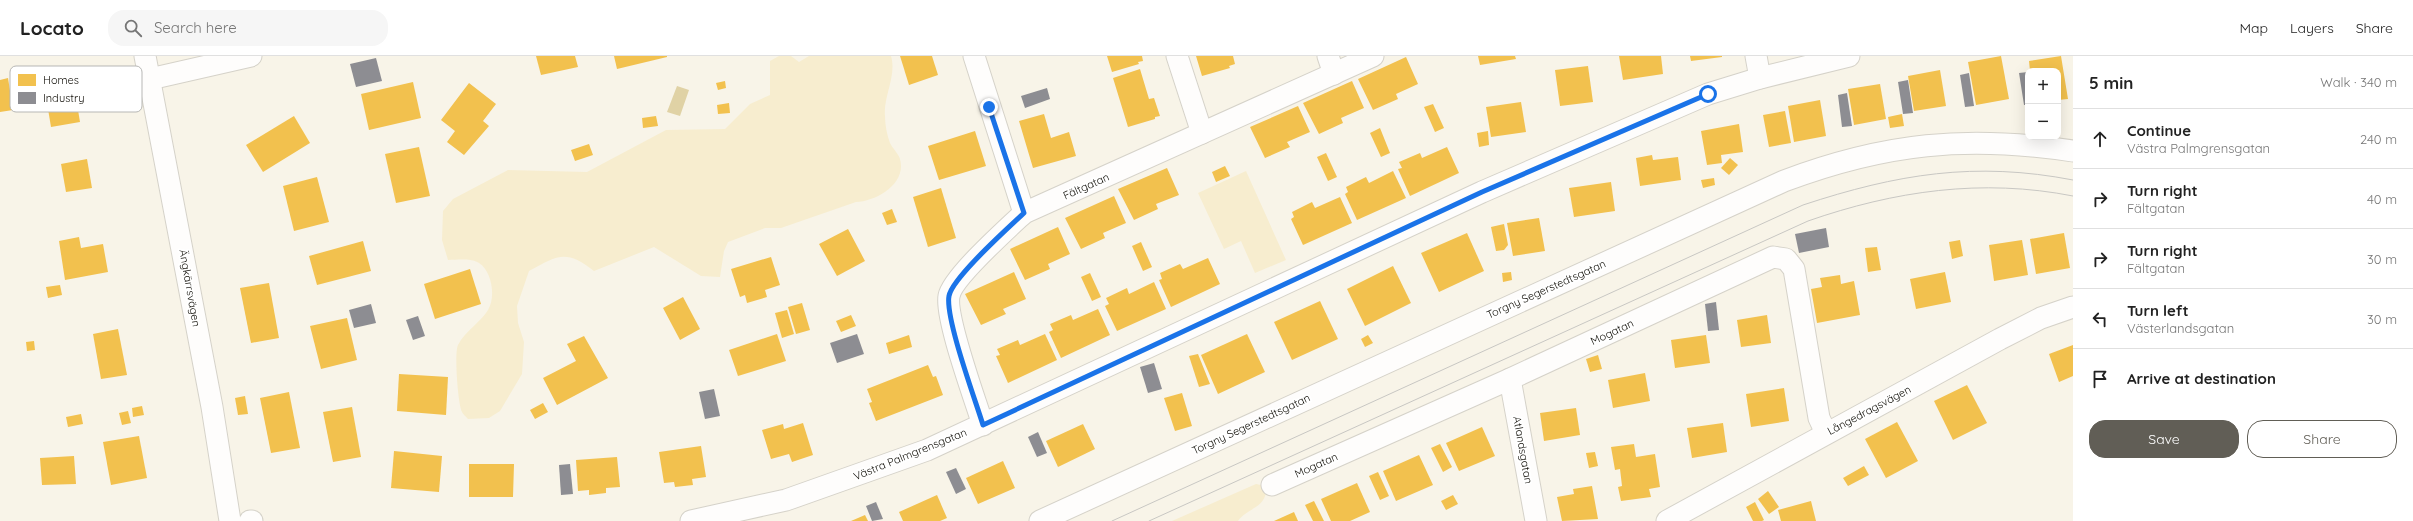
<!DOCTYPE html>
<meta charset="utf-8">
<style>
:root{--surface:#fff;--page:#f6f6f6;--text:#222;--muted:#767676;--line:#e0e0e0;--accent:#615e56}
body{margin:0;font-family:Quicksand,sans-serif;background:var(--page);color:var(--text)}
.controls{position:absolute;right:12px;top:12px;display:grid;overflow:hidden;border-radius:8px;box-shadow:0 4px 16px #0002}
.controls button{width:36px;height:36px;display:grid;place-items:center;padding:0;border:0;border-bottom:1px solid var(--line);background:var(--surface);color:var(--text);font:20px sans-serif}
.stop{position:absolute;width:12px;height:12px;margin:-9px;border:3px solid #1a73e8;border-radius:50%;background:#fff}
.stop.end{background:#1a73e8;border-color:#fff;box-shadow:0 1px 4px #0008}
.list{margin:0;padding:0;list-style:none}
h2{display:flex;justify-content:space-between;align-items:center;height:52px;margin:0;padding:0 16px;font-size:17px}
h2 small{font-size:13px;font-weight:400;color:var(--muted)}
.list li{display:grid;grid-template-columns:26px 1fr auto;gap:12px;align-items:center;box-sizing:border-box;height:60px;padding:0 16px;border-top:1px solid var(--line)}
.list b{display:block;font-size:15px;white-space:nowrap}
.list p{margin:0;font-size:13px;white-space:nowrap;color:var(--muted)}
.list em{font-size:13px;font-style:normal;color:var(--muted)}
.actions{display:flex;gap:8px;padding:12px 16px}
.actions a{flex:1;padding:9px 0;border:1px solid var(--accent);border-radius:16px;text-align:center;font-size:14px;color:var(--accent)}
.actions .main{background:var(--accent);color:#fff}
.icon{flex:none;width:22px;height:22px;fill:none;stroke:currentColor;stroke-width:2;stroke-linecap:round;stroke-linejoin:round}
.map{position:relative;flex:none;width:2073px;height:465px;overflow:hidden}
header{display:flex;align-items:center;gap:24px;box-sizing:border-box;height:56px;padding:0 20px;background:var(--surface);border-bottom:1px solid var(--line)}
header strong{font-size:19px}
nav{display:flex;gap:22px;margin-inline-start:auto;font-size:14px}
.search{width:280px;height:36px;background:var(--page);display:flex;align-items:center;gap:10px;box-sizing:border-box;padding:0 14px;border-radius:16px;color:var(--muted);font-size:15px}
main{display:flex}
aside{flex:1;background:var(--surface)}
.map>svg:first-child{display:block}
</style>
<header>
<strong>Locato</strong>
<div class="search"><svg class="icon" aria-label="search" viewBox="0 0 24 24"><circle cx="10" cy="10" r="6"/><path d="M15 15l6 6"/></svg>Search here</div>
<nav><a>Map</a><a>Layers</a><a>Share</a></nav>
</header>
<main>
<div class="map">
<svg width="2073" height="465" viewBox="0 0 2073 465">
<rect width="100%" height="100%" fill="#f8f4e8"/>
<g fill="#f7edcf">
<path d="M779,0H791L799,6L809,0H891C897,19 883,41 885,60C885,69 887,79 890,87C893,93 898,97 900,103C907,128 876,145 856,146L781,172H765L728,186L724,195L720,221L701,220L654,191L594,215C566,193 558,199 529,215L517,250L518,267L524,286L522,318L500,355L489,362L468,363C466,361 463,358 462,356C458,349 454,297 458,289C465,275 480,267 488,254C496,241 492,215 479,207C471,202 457,204 448,204L442,184L443,155L453,143L508,114L587,116L666,74L725,73L750,48L770,39V5Z"/>
<polygon points="1246,115 1286,204 1255,217 1241,185 1224,193 1198,137"/>
<path d="M1256,428L1261,429L1266,436C1264,452 1246,453 1238,465H1172Z"/>
</g>
<polygon fill="#e0d2a5" points="677,30 689,34 680,60 667,56"/>
<g fill="#f2c14e">
<polygon points="536,0 575,0 578,11 541,19"/>
<polygon points="614,0 667,0 667,1 617,13"/>
<polygon points="900,0 932,0 938,19 909,29"/>
<polygon points="1107,0 1142,0 1143,5 1138,6 1139,8 1112,16"/>
<polygon points="1196,0 1233,0 1235,8 1229,10 1230,12 1202,20"/>
<polygon points="1478,0 1515,0 1516,3 1480,9"/>
<polygon points="1619,0 1661,0 1663,18 1623,24"/>
<polygon points="1690,0 1722,0 1722,1 1691,5"/>
<polygon points="2001,0 2009,43 1976,49 1968,6"/>
<polygon points="2061,0 2068,43 2058,44 2058,15 2030,15 2029,5"/>
<polygon points="1406,1 1418,28 1396,38 1398,43 1373,54 1358,23"/>
<polygon points="1588,10 1593,46 1560,50 1555,14"/>
<polygon points="1140,13 1149,43 1154,42 1160,60 1155,61 1155,63 1128,71 1113,22"/>
<polygon points="1940,14 1946,50 1914,55 1908,20"/>
<polygon points="8,22 13,54 0,56 0,24"/>
<polygon points="73,24 80,66 51,71 44,29"/>
<polygon points="725,25 726,32 718,34 716,27"/>
<polygon points="1352,25 1364,52 1341,62 1343,67 1319,78 1303,47"/>
<polygon points="413,26 421,62 369,74 361,38"/>
<polygon points="469,27 496,48 483,65 489,70 464,99 447,86 455,75 441,64"/>
<polygon points="1880,28 1886,63 1854,69 1848,33"/>
<polygon points="1820,44 1826,80 1794,86 1788,50"/>
<polygon points="1521,46 1526,76 1491,81 1486,51"/>
<polygon points="729,47 730,57 718,58 717,49"/>
<polygon points="1433,48 1444,72 1435,76 1424,51"/>
<polygon points="1298,50 1310,76 1287,86 1290,91 1265,102 1250,71"/>
<polygon points="1785,55 1791,87 1769,91 1763,59"/>
<polygon points="1044,58 1051,82 1069,76 1076,100 1033,112 1019,65"/>
<polygon points="1902,58 1904,70 1890,72 1888,61"/>
<polygon points="294,60 310,87 263,116 246,89"/>
<polygon points="656,60 658,70 643,72 642,62"/>
<polygon points="1739,68 1743,96 1721,99 1722,107 1707,109 1701,75"/>
<polygon points="1380,72 1390,97 1381,101 1370,77"/>
<polygon points="975,75 986,110 939,124 928,90"/>
<polygon points="1488,75 1489,89 1479,91 1477,77"/>
<polygon points="589,88 593,99 575,105 571,94"/>
<polygon points="419,91 430,140 396,147 385,98"/>
<polygon points="1447,91 1459,117 1410,140 1398,113 1402,112 1399,106 1420,97 1422,102"/>
<polygon points="1326,97 1337,121 1328,125 1317,101"/>
<polygon points="1652,99 1653,104 1678,101 1681,124 1640,130 1636,102"/>
<polygon points="1730,102 1738,109 1729,119 1721,112"/>
<polygon points="87,103 92,132 66,136 61,108"/>
<polygon points="1225,110 1230,120 1216,126 1212,116"/>
<polygon points="1167,112 1179,139 1156,148 1158,153 1134,164 1118,133"/>
<polygon points="1393,115 1406,142 1357,164 1345,138 1348,136 1346,131 1366,121 1369,127"/>
<polygon points="317,121 329,166 294,175 283,130"/>
<polygon points="1714,122 1715,129 1703,132 1701,124"/>
<polygon points="1611,126 1615,155 1574,161 1569,132"/>
<polygon points="941,132 956,182 928,191 913,141"/>
<polygon points="1114,140 1126,167 1103,177 1105,182 1081,193 1065,162"/>
<polygon points="1340,141 1352,167 1303,189 1291,163 1294,161 1292,156 1312,146 1315,152"/>
<polygon points="892,153 897,166 887,169 882,157"/>
<polygon points="1539,162 1545,195 1513,200 1507,167"/>
<polygon points="1504,168 1508,189 1504,194 1496,195 1491,171"/>
<polygon points="1058,171 1070,198 1048,208 1050,213 1025,224 1010,193"/>
<polygon points="848,173 865,205 837,220 819,188"/>
<polygon points="1467,177 1484,215 1439,236 1421,197"/>
<polygon points="2064,177 2070,212 2036,218 2030,183"/>
<polygon points="79,181 81,192 103,188 108,216 65,224 59,185"/>
<polygon points="1960,184 1963,200 1952,203 1949,186"/>
<polygon points="2022,184 2028,219 1994,225 1989,189"/>
<polygon points="363,185 371,215 317,229 309,200"/>
<polygon points="1141,186 1152,211 1143,215 1132,190"/>
<polygon points="1877,191 1881,214 1868,216 1865,192"/>
<polygon points="771,201 780,229 765,234 767,241 747,247 745,239 740,241 731,213"/>
<polygon points="1208,202 1220,228 1171,251 1159,224 1162,223 1160,217 1180,208 1183,213"/>
<polygon points="1393,210 1411,247 1365,270 1347,233"/>
<polygon points="470,213 481,248 435,263 424,228"/>
<polygon points="1014,216 1026,243 1003,253 1006,258 981,269 965,238"/>
<polygon points="1511,216 1512,224 1503,226 1502,217"/>
<polygon points="1945,216 1951,246 1916,253 1910,223"/>
<polygon points="1090,217 1101,241 1092,245 1081,221"/>
<polygon points="1840,219 1841,228 1854,225 1860,259 1817,267 1811,233 1822,231 1820,222"/>
<polygon points="1154,226 1166,253 1117,275 1105,250 1109,248 1106,242 1127,232 1129,238"/>
<polygon points="269,227 279,282 251,287 240,232"/>
<polygon points="60,229 62,239 48,242 46,231"/>
<polygon points="683,241 700,273 680,284 663,252"/>
<polygon points="1320,245 1338,283 1292,304 1274,266"/>
<polygon points="802,247 810,274 796,278 788,251"/>
<polygon points="1098,253 1110,279 1061,302 1049,276 1053,274 1050,268 1071,259 1073,264"/>
<polygon points="787,254 794,278 782,282 775,257"/>
<polygon points="851,259 856,270 841,276 836,265"/>
<polygon points="1767,259 1771,287 1741,291 1737,264"/>
<polygon points="347,262 357,304 321,313 310,270"/>
<polygon points="118,273 127,319 101,323 93,278"/>
<polygon points="777,278 786,305 738,320 729,294"/>
<polygon points="1045,278 1057,304 1008,327 996,300 1000,299 997,293 1018,284 1020,289"/>
<polygon points="1247,278 1265,316 1218,338 1201,299"/>
<polygon points="909,279 912,291 889,298 886,287"/>
<polygon points="1368,279 1373,287 1365,291 1361,283"/>
<polygon points="1706,279 1710,307 1675,312 1671,284"/>
<polygon points="584,280 608,322 557,349 543,322 576,305 567,288"/>
<polygon points="34,285 35,294 27,295 26,286"/>
<polygon points="2073,289 2073,320 2059,326 2049,298"/>
<polygon points="1198,298 1210,328 1199,331 1189,300"/>
<polygon points="1598,299 1602,313 1590,316 1586,303"/>
<polygon points="928,309 933,321 936,320 943,339 876,365 869,347 872,346 867,333"/>
<polygon points="1645,317 1650,345 1613,352 1608,324"/>
<polygon points="399,318 448,321 446,359 397,355"/>
<polygon points="1967,329 1987,367 1953,384 1934,345"/>
<polygon points="1784,332 1789,365 1751,371 1746,338"/>
<polygon points="289,336 300,392 271,397 260,342"/>
<polygon points="1182,337 1192,370 1175,375 1164,342"/>
<polygon points="245,340 248,358 238,359 235,342"/>
<polygon points="543,347 548,356 535,363 530,354"/>
<polygon points="142,350 144,359 133,361 132,352"/>
<polygon points="352,351 361,401 333,406 323,356"/>
<polygon points="1576,352 1580,379 1544,385 1540,357"/>
<polygon points="128,355 131,367 122,369 119,357"/>
<polygon points="81,358 83,368 68,371 66,361"/>
<polygon points="1897,366 1918,405 1886,422 1865,383"/>
<polygon points="803,367 813,399 792,406 789,398 771,403 762,374 783,368 784,373"/>
<polygon points="1723,367 1727,396 1692,402 1687,372"/>
<polygon points="1083,368 1095,393 1058,411 1046,385"/>
<polygon points="1482,371 1495,400 1459,415 1446,387"/>
<polygon points="139,380 147,422 111,429 103,386"/>
<polygon points="1440,388 1452,411 1443,416 1431,392"/>
<polygon points="1634,388 1636,401 1655,398 1660,431 1649,433 1651,441 1621,445 1618,431 1622,430 1620,413 1615,414 1611,391"/>
<polygon points="701,390 706,421 692,423 693,429 675,431 674,426 664,427 659,396"/>
<polygon points="394,395 442,400 439,436 391,432"/>
<polygon points="1595,396 1598,410 1589,412 1586,397"/>
<polygon points="1419,399 1433,429 1396,445 1383,415"/>
<polygon points="74,400 76,428 42,429 40,402"/>
<polygon points="617,401 620,431 606,432 606,437 589,439 589,434 578,435 576,404"/>
<polygon points="1003,405 1015,432 978,448 966,422"/>
<polygon points="469,408 514,408 513,441 469,441"/>
<polygon points="1864,410 1869,419 1848,430 1843,422"/>
<polygon points="1378,416 1389,440 1380,444 1369,420"/>
<polygon points="1357,427 1370,456 1350,465 1331,465 1321,443"/>
<polygon points="1592,430 1598,463 1562,465 1557,441 1574,438 1573,433"/>
<polygon points="1768,435 1779,451 1769,458 1758,443"/>
<polygon points="937,439 947,462 940,465 903,465 899,456"/>
<polygon points="1453,439 1458,448 1446,454 1441,445"/>
<polygon points="1314,445 1324,465 1313,465 1305,449"/>
<polygon points="1811,445 1816,465 1781,465 1778,454"/>
<polygon points="1755,446 1764,464 1762,465 1753,465 1746,451"/>
<polygon points="1294,456 1298,465 1274,465"/>
<polygon points="865,459 868,465 851,465"/>
</g>
<g fill="#8d8d92">
<polygon points="376,2 382,25 356,31 350,8"/>
<polygon points="2028,16 2028,49 2024,49 2019,17"/>
<polygon points="1969,17 1974,50 1965,51 1960,19"/>
<polygon points="1908,24 1913,57 1903,58 1898,26"/>
<polygon points="1047,32 1050,43 1025,52 1021,40"/>
<polygon points="1847,37 1852,70 1842,71 1838,39"/>
<polygon points="1826,172 1829,191 1799,197 1795,178"/>
<polygon points="1716,246 1719,274 1708,275 1705,248"/>
<polygon points="371,248 376,267 354,272 349,254"/>
<polygon points="418,260 425,280 413,284 406,264"/>
<polygon points="857,278 864,298 837,307 830,287"/>
<polygon points="1154,307 1162,333 1148,337 1140,311"/>
<polygon points="714,333 720,360 705,363 699,336"/>
<polygon points="1038,376 1047,397 1037,401 1028,381"/>
<polygon points="570,408 573,438 561,439 559,409"/>
<polygon points="956,412 966,433 956,438 946,416"/>
<polygon points="876,446 883,463 872,465 866,450"/>
</g>
<g fill="none" stroke-linecap="round" stroke-linejoin="round">
<defs>
<g id="minor">
<polyline points="145,0 212,351 230,465"/>
<polyline points="974,0 1024,157"/>
<polyline points="1177,0 1202,77"/>
<polyline points="1328,0 1334,18"/>
<polyline points="1756,0 1760,22"/>
<polyline points="150,23 251,0"/>
<polyline points="1510,323 1536,465"/>
<path d="M983,369C975,343 945,262 949,240C952,222 1009,171 1024,157L1373,0"/>
<polyline points="1272,429 1510,323 1773,201 1786,203 1794,213 1819,362 1826,377"/>
<polyline points="250,465 252,465"/>
<polyline points="691,465 786,444 927,394 1482,136 1708,38 1760,22 1849,0"/>
<path d="M1040,465L1784,125C1885,87 1967,79 2073,95"/>
<polyline points="1667,465 2000,283 2041,262 2073,251"/>
</g>
</defs>
<use href="#minor" stroke="#d5d2c9" stroke-width="23"/>
<use href="#minor" stroke="#fefdfc" stroke-width="21"/>
<g stroke="#c8c7c3" stroke-width="1">
<path d="M1112,465L1803,149C1897,118 1975,105 2073,124"/>
<path d="M1149,465L1808,165C1894,135 1982,122 2073,140"/>
</g>
</g>
<g fill="none" stroke-linecap="round" stroke-linejoin="round">
<path stroke="#1a73e8" stroke-width="5" d="M989,51L1024,157C1009,171 952,222 949,240C945,262 975,343 983,369L1482,136L1708,38"/>
</g>
<g text-anchor="middle" stroke-width="4" stroke-linejoin="round" paint-order="stroke">
<g font-size="11" fill="#100e07" stroke="#fff">
<text transform="translate(1086 130) rotate(-24)" y="4">Fältgatan</text>
<text transform="translate(190 232) rotate(80)" y="4">Ängkärrsvägen</text>
<text transform="translate(1546 233) rotate(-24)" y="4">Torgny Segerstedtsgatan</text>
<text transform="translate(1612 276) rotate(-25)" y="4">Mogatan</text>
<text transform="translate(1869 354) rotate(-28)" y="4">Långedragsvägen</text>
<text transform="translate(1251 368) rotate(-25)" y="4">Torgny Segerstedtsgatan</text>
<text transform="translate(1523 394) rotate(80)" y="4">Atlandsgatan</text>
<text transform="translate(910 398) rotate(-22)" y="4">Västra Palmgrensgatan</text>
<text transform="translate(1316 409) rotate(-24)" y="4">Mogatan</text>
</g>
</g>
<rect x="10" y="10" width="132" height="46" rx="6" fill="#fff" stroke="#b7b7b5" stroke-width="1"/>
<rect x="18" y="18" width="18" height="12" fill="#f2c14e"/>
<rect x="18" y="36" width="18" height="12" fill="#8d8d92"/>
<g font-size="11" fill="#100e07">
<text x="43" y="28">Homes</text>
<text x="43" y="46">Industry</text>
</g>
</svg>
<div class="controls">
<button>+</button>
<button>−</button>
</div>
<div class="stop" style="left:1708px;top:38px"></div>
<div class="stop end" style="left:989px;top:51px"></div>
</div>
<aside>
<h2>5 min<small>Walk · 340 m</small></h2>
<ul class="list">
<li><svg class="icon" aria-label="ahead" viewBox="0 0 24 24"><path d="M12 20V5M6 11l6-6 6 6"/></svg><div><b>Continue</b><p>Västra Palmgrensgatan</p></div><em>240 m</em></li>
<li><svg class="icon" aria-label="right" viewBox="0 0 24 24"><path d="M7 20v-9h11M14 6l5 5-5 5"/></svg><div><b>Turn right</b><p>Fältgatan</p></div><em>40 m</em></li>
<li><svg class="icon" aria-label="right" viewBox="0 0 24 24"><path d="M7 20v-9h11M14 6l5 5-5 5"/></svg><div><b>Turn right</b><p>Fältgatan</p></div><em>30 m</em></li>
<li><svg class="icon" aria-label="left" viewBox="0 0 24 24"><path d="M17 20v-9H6M10 6l-5 5 5 5"/></svg><div><b>Turn left</b><p>Västerlandsgatan</p></div><em>30 m</em></li>
<li><svg class="icon" aria-label="arrive" viewBox="0 0 24 24"><path d="M6 21V4h12l-3 4 3 4H6"/></svg><div><b>Arrive at destination</b></div></li>
</ul>
<div class="actions"><a class="main">Save</a><a>Share</a></div>
</aside>
</main>
